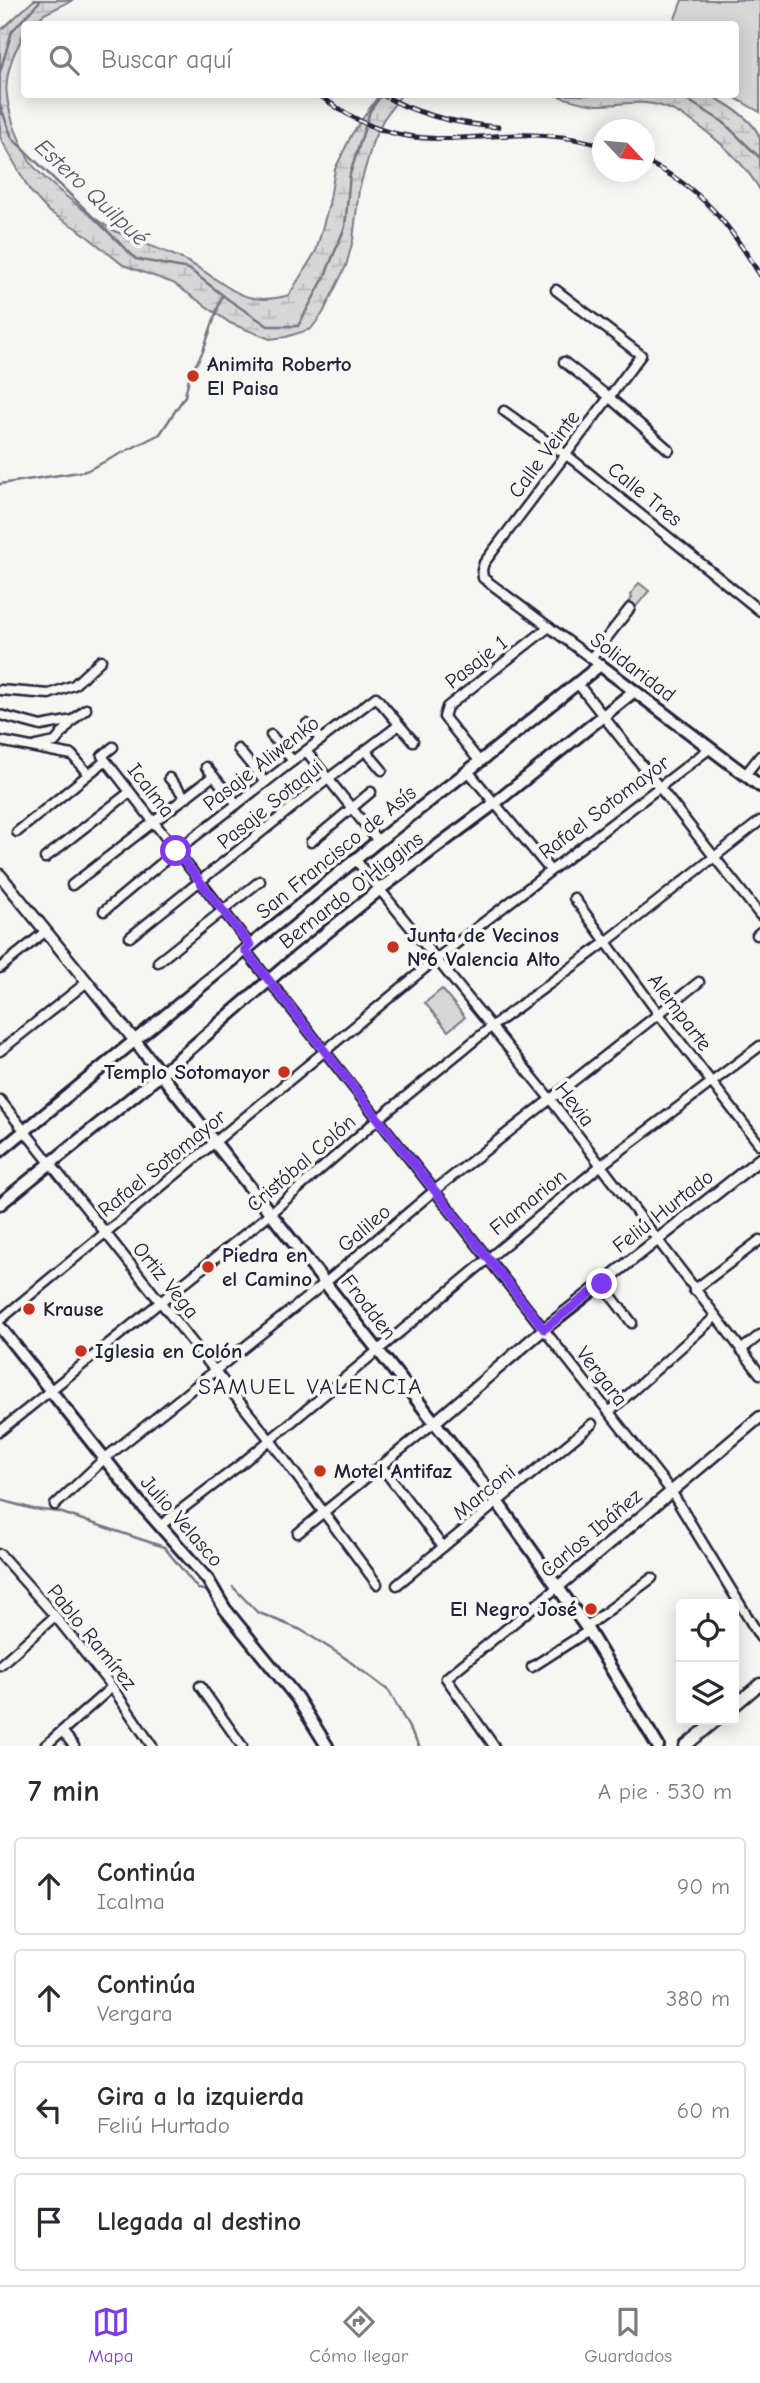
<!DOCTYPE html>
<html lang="es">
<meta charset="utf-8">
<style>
:root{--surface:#fff;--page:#f7f7f7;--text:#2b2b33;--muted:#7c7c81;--line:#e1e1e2;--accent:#7c3aed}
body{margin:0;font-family:"Comic Neue",sans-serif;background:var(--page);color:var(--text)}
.controls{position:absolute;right:21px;bottom:21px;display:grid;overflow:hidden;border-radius:7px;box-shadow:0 4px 18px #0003}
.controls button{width:63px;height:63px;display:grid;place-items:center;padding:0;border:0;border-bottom:2px solid var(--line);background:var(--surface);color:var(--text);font:35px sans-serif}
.compass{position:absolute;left:592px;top:119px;width:63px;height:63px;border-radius:50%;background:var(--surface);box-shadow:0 4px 18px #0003;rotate:116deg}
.stop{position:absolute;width:21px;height:21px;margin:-16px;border:5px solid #7c3aed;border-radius:50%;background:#fff}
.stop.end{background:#7c3aed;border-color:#fff;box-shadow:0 2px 7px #0008}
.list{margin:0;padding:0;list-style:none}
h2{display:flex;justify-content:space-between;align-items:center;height:91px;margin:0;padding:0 28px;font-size:30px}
h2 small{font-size:23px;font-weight:400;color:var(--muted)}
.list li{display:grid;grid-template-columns:46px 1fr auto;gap:21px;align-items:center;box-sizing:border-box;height:98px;margin:0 14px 14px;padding:0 14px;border:2px solid var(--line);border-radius:7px}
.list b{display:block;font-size:26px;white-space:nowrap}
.list p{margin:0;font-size:23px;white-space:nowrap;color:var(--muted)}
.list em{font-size:23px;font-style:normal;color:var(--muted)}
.icon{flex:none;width:38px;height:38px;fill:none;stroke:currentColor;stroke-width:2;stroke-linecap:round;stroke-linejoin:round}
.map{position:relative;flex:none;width:760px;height:1746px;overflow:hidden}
.search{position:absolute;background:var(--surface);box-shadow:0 4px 18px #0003;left:21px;right:21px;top:21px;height:77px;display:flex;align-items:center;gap:18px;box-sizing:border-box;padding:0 24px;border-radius:7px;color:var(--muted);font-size:26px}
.sheet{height:539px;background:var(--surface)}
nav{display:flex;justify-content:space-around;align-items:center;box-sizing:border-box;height:98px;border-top:2px solid var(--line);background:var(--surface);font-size:19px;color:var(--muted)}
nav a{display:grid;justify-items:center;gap:4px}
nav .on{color:var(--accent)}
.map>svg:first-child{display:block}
</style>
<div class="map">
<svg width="760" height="1746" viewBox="0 0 760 1746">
<defs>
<pattern id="wetland-marsh" width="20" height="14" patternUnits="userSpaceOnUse" patternTransform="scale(1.75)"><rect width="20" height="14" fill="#d7d7d7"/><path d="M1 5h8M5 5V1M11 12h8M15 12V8" fill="none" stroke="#b8b8b9"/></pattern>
</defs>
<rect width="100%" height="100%" fill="#f6f6f2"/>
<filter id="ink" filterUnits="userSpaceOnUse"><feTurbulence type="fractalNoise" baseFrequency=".0143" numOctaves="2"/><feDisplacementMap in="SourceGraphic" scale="14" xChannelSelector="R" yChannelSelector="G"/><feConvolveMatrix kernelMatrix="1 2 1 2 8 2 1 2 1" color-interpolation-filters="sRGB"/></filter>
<g filter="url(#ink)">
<g fill="#d7d7d7" stroke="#7c7c89" stroke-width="2">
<polygon points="682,0 760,0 760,112 730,95 736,94 736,24 673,24"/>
<polygon points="639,583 649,591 634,609 629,603 632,597 630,595"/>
<polygon points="442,989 465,1017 448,1031 425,1003"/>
</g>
<g fill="url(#wetland-marsh)" stroke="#7c7c89" stroke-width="2">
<path d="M34,0H73L44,14L33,24H24C24,37 19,43 14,54C3,82 5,97 14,126C18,136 24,150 29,160C40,178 96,221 115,231C137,242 162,249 184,260C225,279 237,310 289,295L316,251L329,204L335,169L352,134L379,95H401L383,120L373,141L359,190L353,240L346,266L323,313L311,329L286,337L270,339L230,323L173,283L123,265L79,230L48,211L30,191L0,137V31Z"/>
<path d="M555,95H710C725,103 756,120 760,139C760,154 760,174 760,190C741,157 686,106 646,103C630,102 613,105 597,105C583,104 568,99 555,95Z"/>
</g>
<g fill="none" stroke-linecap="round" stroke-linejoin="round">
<g stroke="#757583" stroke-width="2.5">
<polyline points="0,72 12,31 41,0"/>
<polyline points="678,94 723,122 760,158"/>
<polyline points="0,105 12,138 136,259 189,269 229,300 268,326 298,326 324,278 345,227 350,174 370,111 382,94"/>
<polyline points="0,484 86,471 160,434 185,396 189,378 203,351 222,296"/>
<polyline points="0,1500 33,1509 59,1512 164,1547 198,1589 209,1591"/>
<polyline points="233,1587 257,1612 301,1630 341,1655 389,1691 419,1746"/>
</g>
<defs>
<g id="minor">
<polyline points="556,290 641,355 484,563 482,570 483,578 600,665"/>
<polyline points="564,362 610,398 669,450"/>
<polyline points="504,411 573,460 760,611"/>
<polyline points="591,658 630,608"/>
<polyline points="578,684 760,915"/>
<polyline points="0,690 49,694 74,685 101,660"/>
<polyline points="0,715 41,726 73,720"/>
<polyline points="307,724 321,740"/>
<polyline points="271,735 293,761"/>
<polyline points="0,741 72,755 88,774"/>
<polyline points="36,746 55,742 73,720 86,709"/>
<polyline points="113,747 102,756 250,945"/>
<polyline points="238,749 265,782"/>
<polyline points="306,751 378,841"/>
<polyline points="366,751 382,770"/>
<polyline points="480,762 444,717 447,707 549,627"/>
<polyline points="206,767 237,804"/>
<polyline points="468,771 550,870"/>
<polyline points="745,775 760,756"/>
<polyline points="169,778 186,798"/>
<polyline points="17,832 105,761"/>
<polyline points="311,842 371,792"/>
<polyline points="45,858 130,792"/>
<polyline points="355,859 551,1100 760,1374"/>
<polyline points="72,885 213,776"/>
<polyline points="574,898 658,1013 760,1145"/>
<polyline points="104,911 176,851 376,697 413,741"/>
<polyline points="757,935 760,932"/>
<polyline points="130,937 329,778 399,725"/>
<polyline points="245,950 671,1491 760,1637"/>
<polyline points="158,962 260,881"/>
<polyline points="0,968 46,931"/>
<polyline points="0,1051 87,982"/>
<polyline points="0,1100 270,1440 377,1584"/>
<polyline points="602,1284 632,1323"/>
<polyline points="694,1290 760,1240"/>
<polyline points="0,1320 436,959 709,749"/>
<polyline points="741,1350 760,1335"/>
<polyline points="609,1412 715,1317"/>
<polyline points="0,1431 266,1217 378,1119 491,1027 606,942 760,821"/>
<polyline points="381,1466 443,1547"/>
<polyline points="55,1505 104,1459 325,1283 435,1190 699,982"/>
<polyline points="161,1525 241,1464 600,1166 760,1046"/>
<polyline points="298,1533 435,1422"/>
<polyline points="0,1554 55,1616 112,1687 152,1746"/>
<polyline points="397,1585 592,1424"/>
<polyline points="586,1627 652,1578"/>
<polyline points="0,1665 55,1616"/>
<polyline points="532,1667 588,1631"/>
<polyline points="200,1686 242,1746"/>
<polyline points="62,1731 74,1746"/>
<polyline points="45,1746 112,1687"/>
<polyline points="494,1746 446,1678 559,1586"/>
</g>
<g id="tertiary">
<polyline points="0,875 135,1041"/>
<polyline points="435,1422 544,1329 760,1159"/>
<polyline points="559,1586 760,1417"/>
<polyline points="734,1706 760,1684"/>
<polyline points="685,1746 717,1720"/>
</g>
<g id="secondary">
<polyline points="135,1041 498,1503 586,1627 658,1746"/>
<polyline points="0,1151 378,841 468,771 600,665 760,786"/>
<polyline points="0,1204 161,1074 288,964 380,889 495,803 633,692"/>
<polyline points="0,1327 140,1503 208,1580 225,1609 297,1698 327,1746"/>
</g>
</defs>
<use href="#minor" stroke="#22223b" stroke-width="13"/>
<use href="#tertiary" stroke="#22223b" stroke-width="15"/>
<use href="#secondary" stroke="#22223b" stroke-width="16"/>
<use href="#minor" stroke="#f6f6f2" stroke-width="8"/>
<use href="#tertiary" stroke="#f6f6f2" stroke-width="10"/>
<use href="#secondary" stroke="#f6f6f2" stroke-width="10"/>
<defs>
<g id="rail">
<path d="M318,94C340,111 363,125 389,132C432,144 474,136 517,135C546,134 575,138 602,145"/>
<path d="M381,94C417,115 457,124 498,127"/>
<path d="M644,161C700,186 729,224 760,275"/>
</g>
</defs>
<use href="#rail" stroke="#22223b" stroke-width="5"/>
<use href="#rail" stroke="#f6f6f2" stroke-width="2.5" stroke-dasharray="8" stroke-linecap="butt"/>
</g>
</g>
<g fill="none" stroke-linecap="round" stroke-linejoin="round" filter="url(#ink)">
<polyline stroke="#7c3aed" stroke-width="9" points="176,851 250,945 245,950 544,1329 602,1284"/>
</g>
<g fill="#c8321e" stroke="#f6f6f2" stroke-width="2.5">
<circle cx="193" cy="376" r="7"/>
<circle cx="393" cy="947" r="7"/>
<circle cx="284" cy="1072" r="7"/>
<circle cx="208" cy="1267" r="7"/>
<circle cx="29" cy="1309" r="7"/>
<circle cx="81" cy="1351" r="7"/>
<circle cx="320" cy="1471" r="7"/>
<circle cx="591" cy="1609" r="7"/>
</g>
<g text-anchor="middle" stroke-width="7" stroke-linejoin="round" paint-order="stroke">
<g font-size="21" font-weight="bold" fill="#22223b" stroke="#f6f6f2" text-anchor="start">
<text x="207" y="371">Animita Roberto<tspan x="207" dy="24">El Paisa</tspan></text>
<text x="407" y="942">Junta de Vecinos<tspan x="407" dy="24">Nº6 Valencia Alto</tspan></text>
<text x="270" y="1079" text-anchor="end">Templo Sotomayor</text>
<text x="222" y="1262">Piedra en<tspan x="222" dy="24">el Camino</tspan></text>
<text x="43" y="1316">Krause</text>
<text x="95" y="1358">Iglesia en Colón</text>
<text x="334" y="1478">Motel Antifaz</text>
<text x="577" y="1616" text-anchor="end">El Negro José</text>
</g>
<g font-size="21" fill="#22223b" stroke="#f6f6f2">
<text transform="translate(544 454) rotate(-53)" y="7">Calle Veinte</text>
<text transform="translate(645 494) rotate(39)" y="7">Calle Tres</text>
<text transform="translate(476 662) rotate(-38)" y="7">Pasaje 1</text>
<text transform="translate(633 667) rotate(37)" y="7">Solidaridad</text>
<text transform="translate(261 763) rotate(-38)" y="7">Pasaje Aliwenko</text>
<text transform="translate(151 790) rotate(52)" y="7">Icalma</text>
<text transform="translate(270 804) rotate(-39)" y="7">Pasaje Sotaqui</text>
<text transform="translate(604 807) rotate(-37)" y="7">Rafael Sotomayor</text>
<text transform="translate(336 852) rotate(-39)" y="7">San Francisco de Asís</text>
<text transform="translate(351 890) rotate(-38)" y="7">Bernardo O'Higgins</text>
<text transform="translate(680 1012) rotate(53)" y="7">Alemparte</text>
<text transform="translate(575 1104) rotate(53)" y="7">Hevia</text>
<text transform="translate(162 1163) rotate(-39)" y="7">Rafael Sotomayor</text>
<text transform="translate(301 1163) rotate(-41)" y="7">Cristóbal Colón</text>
<text transform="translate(528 1202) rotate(-39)" y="7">Flamarion</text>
<text transform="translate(663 1211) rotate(-38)" y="7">Feliú Hurtado</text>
<text transform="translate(364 1228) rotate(-40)" y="7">Galileo</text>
<text transform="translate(166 1280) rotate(51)" y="7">Ortiz Vega</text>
<text transform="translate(369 1307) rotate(52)" y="7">Frodden</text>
<text transform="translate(602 1376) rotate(52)" y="7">Vergara</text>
<text transform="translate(484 1492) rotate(-39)" y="7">Marconi</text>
<text transform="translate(182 1521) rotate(49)" y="7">Julio Velasco</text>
<text transform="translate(591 1533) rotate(-40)" y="7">Carlos Ibáñez</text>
<text transform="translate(92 1637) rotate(51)" y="7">Pablo Ramírez</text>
</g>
<g font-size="23" font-style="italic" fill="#535365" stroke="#f6f6f2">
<text transform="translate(92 192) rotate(43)" y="8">Estero Quilpué</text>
</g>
<g font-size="23" letter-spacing="2" fill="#22223b" stroke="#f6f6f2">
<text x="311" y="1394">SAMUEL VALENCIA</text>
</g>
</g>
</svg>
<div class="controls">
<button><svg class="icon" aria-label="locate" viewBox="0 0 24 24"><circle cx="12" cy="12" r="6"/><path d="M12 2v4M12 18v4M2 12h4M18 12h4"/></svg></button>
<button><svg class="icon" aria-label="layers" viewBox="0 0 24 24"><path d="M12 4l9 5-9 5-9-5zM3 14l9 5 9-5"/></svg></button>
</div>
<svg class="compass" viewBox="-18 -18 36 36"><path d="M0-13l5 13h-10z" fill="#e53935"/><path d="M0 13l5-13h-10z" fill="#7c7c81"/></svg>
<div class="stop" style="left:176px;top:851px"></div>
<div class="stop end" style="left:602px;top:1284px"></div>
<div class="search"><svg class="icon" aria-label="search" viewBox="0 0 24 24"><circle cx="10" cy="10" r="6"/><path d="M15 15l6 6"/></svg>Buscar aquí</div>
</div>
<section class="sheet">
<h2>7 min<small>A pie · 530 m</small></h2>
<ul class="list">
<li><svg class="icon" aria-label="ahead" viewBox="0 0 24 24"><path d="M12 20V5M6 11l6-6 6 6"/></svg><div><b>Continúa</b><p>Icalma</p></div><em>90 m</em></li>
<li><svg class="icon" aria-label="ahead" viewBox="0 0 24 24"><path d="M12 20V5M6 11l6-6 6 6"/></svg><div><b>Continúa</b><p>Vergara</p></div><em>380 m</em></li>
<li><svg class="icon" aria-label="left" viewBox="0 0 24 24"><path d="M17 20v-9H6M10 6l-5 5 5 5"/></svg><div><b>Gira a la izquierda</b><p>Feliú Hurtado</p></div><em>60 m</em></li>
<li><svg class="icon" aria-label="arrive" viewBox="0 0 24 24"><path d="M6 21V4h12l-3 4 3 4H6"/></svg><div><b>Llegada al destino</b></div></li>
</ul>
</section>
<nav>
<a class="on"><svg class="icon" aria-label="map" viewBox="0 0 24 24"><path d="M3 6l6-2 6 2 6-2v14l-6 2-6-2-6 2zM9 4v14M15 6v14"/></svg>Mapa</a>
<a><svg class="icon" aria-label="directions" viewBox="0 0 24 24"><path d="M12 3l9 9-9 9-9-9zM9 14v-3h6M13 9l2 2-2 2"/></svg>Cómo llegar</a>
<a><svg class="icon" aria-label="saved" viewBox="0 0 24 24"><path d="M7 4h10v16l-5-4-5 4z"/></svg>Guardados</a>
</nav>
